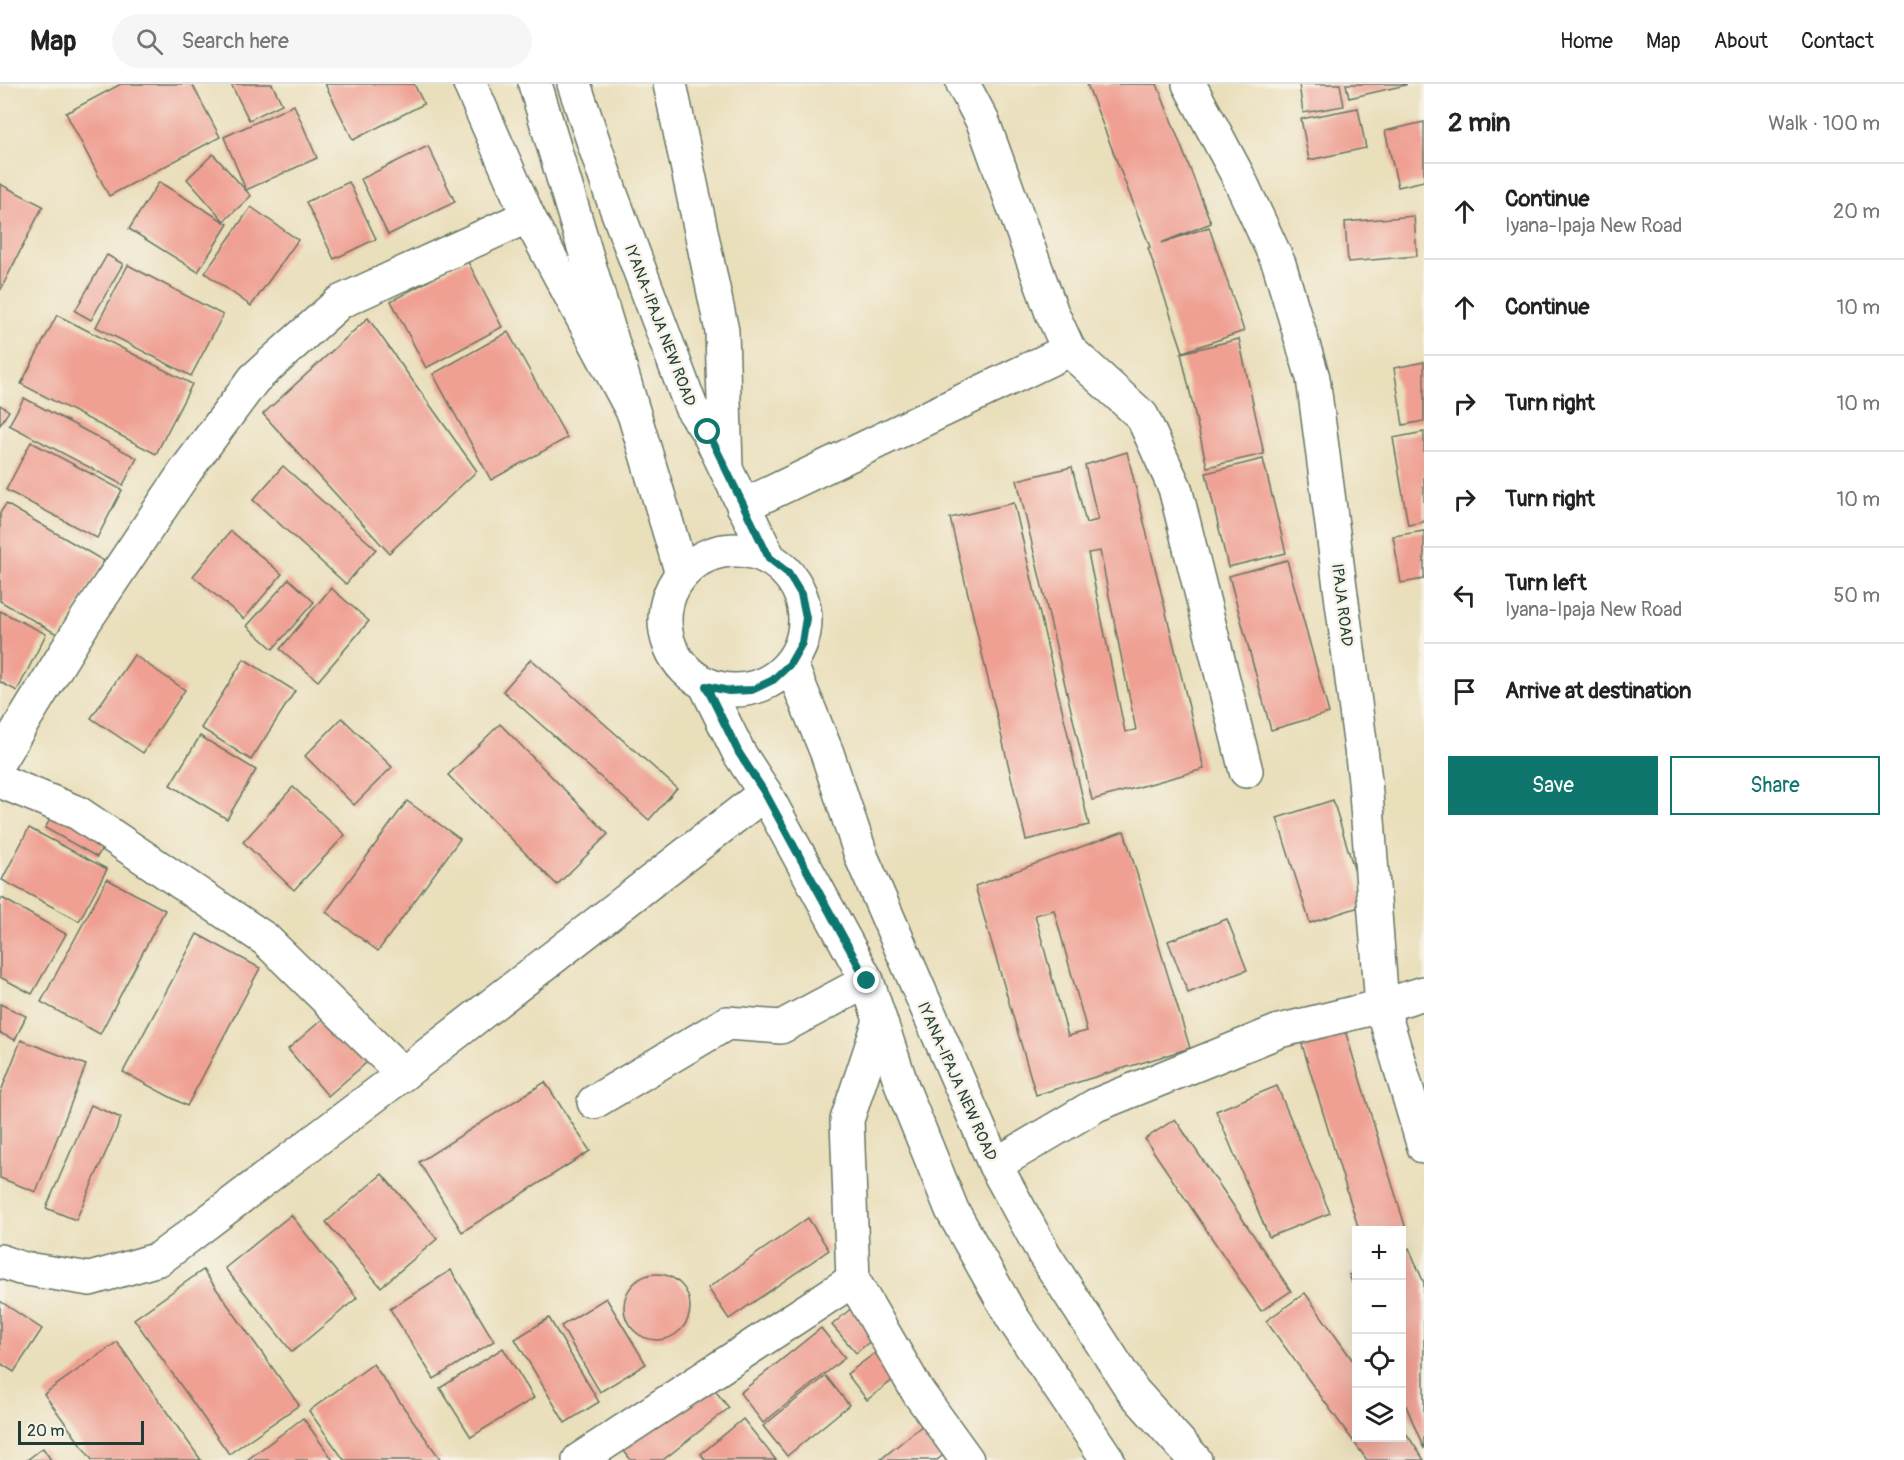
<!DOCTYPE html>
<meta charset="utf-8">
<style>
:root{--surface:#fff;--page:#f6f6f6;--text:#222;--muted:#767676;--line:#e0e0e0;--accent:#0f766e}
body{margin:0;font-family:Pangolin,sans-serif;background:var(--page);color:var(--text)}
.controls{position:absolute;right:18px;bottom:18px;display:grid;overflow:hidden;border-radius:0px;box-shadow:0 6px 24px #0002}
.controls button{width:54px;height:54px;display:grid;place-items:center;padding:0;border:0;border-bottom:2px solid var(--line);background:var(--surface);color:var(--text);font:30px sans-serif}
.scale{position:absolute;left:18px;bottom:15px;width:126px;box-sizing:border-box;padding-left:6px;border:3px solid #1f3d34;border-top:0;font-size:16px;line-height:21px;white-space:nowrap;color:#1f3d34;-webkit-text-stroke:4px #f7f3e8;paint-order:stroke}
.stop{position:absolute;width:18px;height:18px;margin:-14px;border:4px solid #0f766e;border-radius:50%;background:#fff}
.stop.end{background:#0f766e;border-color:#fff;box-shadow:0 2px 6px #0008}
.list{margin:0;padding:0;list-style:none}
h2{display:flex;justify-content:space-between;align-items:center;height:78px;margin:0;padding:0 24px;font-size:26px}
h2 small{font-size:20px;font-weight:400;color:var(--muted)}
.list li{display:grid;grid-template-columns:39px 1fr auto;gap:18px;align-items:center;box-sizing:border-box;height:96px;padding:0 24px;border-top:2px solid var(--line)}
.list b{display:block;font-size:22px;white-space:nowrap}
.list p{margin:0;font-size:20px;white-space:nowrap;color:var(--muted)}
.list em{font-size:20px;font-style:normal;color:var(--muted)}
.actions{display:flex;gap:12px;padding:18px 24px}
.actions a{flex:1;padding:14px 0;border:2px solid var(--accent);border-radius:0px;text-align:center;font-size:21px;color:var(--accent)}
.actions .main{background:var(--accent);color:#fff}
.icon{flex:none;width:33px;height:33px;fill:none;stroke:currentColor;stroke-width:2;stroke-linecap:round;stroke-linejoin:round}
.map{position:relative;flex:none;width:1424px;height:1376px;overflow:hidden}
header{display:flex;align-items:center;gap:36px;box-sizing:border-box;height:84px;padding:0 30px;background:var(--surface);border-bottom:2px solid var(--line)}
header strong{font-size:28px}
nav{display:flex;gap:33px;margin-inline-start:auto;font-size:21px}
.search{width:420px;height:54px;background:var(--page);display:flex;align-items:center;gap:15px;box-sizing:border-box;padding:0 21px;border-radius:33px;color:var(--muted);font-size:22px}
main{display:flex}
aside{flex:1;background:var(--surface)}
.map>svg:first-child{display:block}
</style>
<header>
<strong>Map</strong>
<div class="search"><svg class="icon" aria-label="search" viewBox="0 0 24 24"><circle cx="10" cy="10" r="6"/><path d="M15 15l6 6"/></svg>Search here</div>
<nav><a>Home</a><a>Map</a><a>About</a><a>Contact</a></nav>
</header>
<main>
<div class="map">
<svg width="1424" height="1376" viewBox="0 0 1424 1376">
<rect width="100%" height="100%" fill="#f7f3e8"/>
<filter id="ink" filterUnits="userSpaceOnUse"><feTurbulence type="fractalNoise" baseFrequency=".0167" numOctaves="2"/><feDisplacementMap in="SourceGraphic" scale="12" xChannelSelector="R" yChannelSelector="G"/><feConvolveMatrix kernelMatrix="1 2 1 2 8 2 1 2 1" color-interpolation-filters="sRGB"/></filter>
<filter id="wash" filterUnits="userSpaceOnUse"><feTurbulence type="fractalNoise" baseFrequency=".008" numOctaves="4" result="noise"/><feDisplacementMap in="SourceGraphic" scale="24" xChannelSelector="R" yChannelSelector="G"/><feGaussianBlur stdDeviation="1.35" result="paint"/><feColorMatrix in="noise" values="0 0 0 0 0 0 0 0 0 0 0 0 0 0 0 0 0 1.4 0 .05"/><feComposite in="paint" operator="in"/></filter>
<g filter="url(#wash)">
<rect width="100%" height="100%" fill="#eadfbb"/>
<g id="blocks">
<g fill="#efa093" fill-rule="evenodd">
<polygon points="121,0 192,0 220,53 109,112 66,29"/>
<polygon points="231,0 272,0 282,20 249,36"/>
<polygon points="325,0 414,0 424,20 353,56"/>
<polygon points="1087,0 1157,0 1211,139 1161,159 1209,143 1244,247 1183,268 1148,164 1150,163"/>
<polygon points="1299,0 1340,0 1344,22 1303,29"/>
<polygon points="1346,0 1406,0 1406,1 1349,14"/>
<polygon points="294,21 317,74 246,106 224,53"/>
<polygon points="1358,24 1366,64 1309,76 1301,35"/>
<polygon points="1424,38 1424,97 1398,103 1385,47"/>
<polygon points="428,62 455,118 388,151 361,95"/>
<polygon points="213,70 251,112 224,137 187,95"/>
<polygon points="159,98 228,140 198,188 129,145"/>
<polygon points="349,98 376,155 334,175 306,118"/>
<polygon points="0,100 43,122 0,207"/>
<polygon points="251,123 298,156 251,222 205,189"/>
<polygon points="1414,132 1417,172 1348,178 1345,138"/>
<polygon points="107,171 123,180 91,236 75,227"/>
<polygon points="467,176 502,243 426,284 391,217"/>
<polygon points="128,181 223,231 191,292 96,243"/>
<polygon points="57,231 192,300 156,370 21,300"/>
<polygon points="368,234 477,387 389,469 263,330"/>
<polygon points="508,248 567,354 491,396 433,290"/>
<polygon points="1239,255 1264,370 1207,383 1181,269"/>
<polygon points="1424,278 1424,337 1403,341 1394,284"/>
<polygon points="24,314 137,374 123,401 9,341"/>
<polygon points="0,321 9,327 0,341"/>
<polygon points="1424,348 1424,438 1408,441 1393,354"/>
<polygon points="31,358 122,406 97,454 6,406"/>
<path d="M1127,368L1204,685L1092,716L1017,396L1072,383L1086,439L1098,436L1085,381ZM1100,467L1136,646L1125,648L1088,469Z"/>
<polygon points="1263,375 1286,469 1228,483 1206,389"/>
<polygon points="283,382 376,465 346,500 253,416"/>
<polygon points="1014,419 1089,741 1026,756 950,434"/>
<polygon points="6,420 104,477 60,552 0,517 0,429"/>
<polygon points="231,447 282,490 244,535 193,492"/>
<polygon points="1424,447 1424,495 1401,499 1393,452"/>
<polygon points="1287,476 1329,629 1271,646 1229,492"/>
<polygon points="289,495 314,518 273,565 247,542"/>
<polygon points="331,504 369,537 318,597 280,565"/>
<polygon points="0,527 46,550 17,607 0,598"/>
<polygon points="134,571 185,606 143,669 91,634"/>
<polygon points="244,575 295,607 251,676 201,644"/>
<polygon points="531,575 677,704 649,736 503,607"/>
<polygon points="342,634 392,683 354,721 305,672"/>
<polygon points="500,640 608,750 557,801 448,691"/>
<polygon points="200,652 256,686 227,735 170,701"/>
<polygon points="293,703 345,751 294,806 243,758"/>
<polygon points="1333,716 1365,821 1310,839 1277,734"/>
<polygon points="407,717 460,755 378,867 326,828"/>
<polygon points="55,727 107,756 97,773 45,744"/>
<polygon points="29,744 107,785 79,837 2,796"/>
<path d="M1124,747L1190,964L1036,1011L975,802ZM1054,826L1087,947L1068,952L1035,831Z"/>
<polygon points="107,795 165,826 100,950 41,918"/>
<polygon points="2,814 66,850 32,910 0,893 0,818"/>
<polygon points="1227,835 1247,886 1188,909 1168,857"/>
<polygon points="197,850 260,884 187,1022 123,988"/>
<polygon points="0,920 26,932 15,956 0,949"/>
<polygon points="333,926 373,973 328,1012 288,965"/>
<polygon points="1343,940 1406,1145 1401,1146 1359,1146 1300,954"/>
<polygon points="21,956 86,981 36,1108 0,1094 0,1010"/>
<polygon points="545,998 590,1067 462,1148 419,1078"/>
<polygon points="1277,1002 1330,1129 1269,1153 1216,1027"/>
<polygon points="91,1021 121,1034 76,1136 46,1124"/>
<polygon points="1175,1035 1291,1207 1261,1227 1145,1055"/>
<polygon points="382,1090 437,1155 381,1203 326,1138"/>
<polygon points="291,1131 357,1214 292,1268 225,1184"/>
<polygon points="808,1134 829,1166 729,1235 708,1204"/>
<polygon points="1409,1164 1424,1199 1424,1365 1402,1312 1402,1168"/>
<polygon points="203,1186 299,1321 229,1370 134,1235"/>
<polygon points="451,1186 494,1257 434,1295 390,1225"/>
<polygon points="1356,1188 1356,1208 1349,1191"/>
<circle cx="657" cy="1223" r="33"/>
<polygon points="1305,1209 1356,1281 1356,1353 1402,1354 1402,1343 1424,1376 1367,1376 1266,1237"/>
<polygon points="606,1214 646,1280 600,1308 561,1242"/>
<polygon points="0,1217 42,1245 14,1288 0,1279"/>
<polygon points="855,1221 880,1249 856,1269 832,1241"/>
<polygon points="549,1234 599,1318 565,1339 515,1255"/>
<polygon points="821,1244 845,1274 763,1339 740,1309"/>
<polygon points="117,1258 201,1376 92,1376 44,1310"/>
<polygon points="503,1264 534,1314 471,1353 440,1304"/>
<polygon points="875,1269 894,1295 867,1316 847,1290"/>
<polygon points="373,1280 441,1376 344,1376 309,1327"/>
<polygon points="826,1292 849,1321 787,1372 763,1342"/>
<polygon points="705,1294 729,1324 663,1376 631,1376 620,1362"/>
<polygon points="303,1334 333,1376 247,1376"/>
<polygon points="743,1335 776,1376 705,1376 701,1370"/>
<polygon points="924,1340 947,1368 937,1376 880,1376"/>
<polygon points="43,1364 51,1376 27,1376"/>
</g>
</g>
</g>
<g filter="url(#ink)">
<use href="#blocks" fill-opacity="0" stroke="#667663" stroke-width="1.5"/>
<g fill="none" stroke-linecap="round" stroke-linejoin="round">
<defs>
<g id="minor">
<polyline points="963,0 983,38 1052,229 1069,266 1142,332 1175,404 1246,687"/>
<polyline points="1189,0 1238,92 1279,180 1313,294 1365,696 1382,922 1424,1063"/>
<polyline points="743,422 1069,266"/>
<polyline points="0,675 83,540 187,385 254,295 340,218 528,132"/>
<polyline points="0,697 78,729 265,855 403,990"/>
<polyline points="880,937 847,1036 853,1196 918,1308 967,1376"/>
<polyline points="594,1018 727,939 781,943 867,897"/>
<polyline points="995,1081 1096,1021 1279,947 1382,922 1424,909"/>
<polyline points="0,1177 20,1184 90,1195 159,1175 403,990 765,709"/>
<polyline points="579,1376 853,1196"/>
</g>
<g id="major">
<polyline points="535,0 682,490"/>
<polyline points="574,0 611,110 691,323 708,348 769,474"/>
<circle cx="735" cy="536" r="70"/>
<polyline points="791,581 827,669 862,774 995,1081 1044,1170 1133,1307 1195,1376"/>
<polyline points="706,602 739,669 765,709 867,897 903,1005 952,1126 1012,1233 1108,1376"/>
</g>
<g id="highway">
<polyline points="470,0 528,132 633,328"/>
<polyline points="670,0 722,247 726,385"/>
</g>
</defs>
<use href="#minor" stroke="#667663" stroke-width="36"/>
<use href="#major" stroke="#667663" stroke-width="36"/>
<use href="#highway" stroke="#667663" stroke-width="36"/>
<use href="#minor" stroke="#fff" stroke-width="33"/>
<use href="#major" stroke="#fff" stroke-width="33"/>
<use href="#highway" stroke="#fff" stroke-width="33"/>
</g>
</g>
<g fill="none" stroke-linecap="round" stroke-linejoin="round" filter="url(#ink)">
<polyline stroke="#0f766e" stroke-width="8" points="708,348 769,474 788,489 801,510 806,534 802,559 790,580 773,596 752,606 729,607 706,602 739,669 765,709 867,897"/>
</g>
<g text-anchor="middle" stroke-width="5" stroke-linejoin="round" paint-order="stroke">
<g font-size="16" fill="#1f3d34" stroke="#f7f3e8">
<text transform="translate(661 241) rotate(69)" y="6">IYANA-IPAJA NEW ROAD</text>
<text transform="translate(1343 521) rotate(83)" y="6">IPAJA ROAD</text>
<text transform="translate(958 997) rotate(66)" y="6">IYANA-IPAJA NEW ROAD</text>
</g>
</g>
</svg>
<div class="controls">
<button>+</button>
<button>−</button>
<button><svg class="icon" aria-label="locate" viewBox="0 0 24 24"><circle cx="12" cy="12" r="6"/><path d="M12 2v4M12 18v4M2 12h4M18 12h4"/></svg></button>
<button><svg class="icon" aria-label="layers" viewBox="0 0 24 24"><path d="M12 4l9 5-9 5-9-5zM3 14l9 5 9-5"/></svg></button>
</div>
<div class="scale">20 m</div>
<div class="stop" style="left:708px;top:348px"></div>
<div class="stop end" style="left:867px;top:897px"></div>
</div>
<aside>
<h2>2 min<small>Walk · 100 m</small></h2>
<ul class="list">
<li><svg class="icon" aria-label="ahead" viewBox="0 0 24 24"><path d="M12 20V5M6 11l6-6 6 6"/></svg><div><b>Continue</b><p>Iyana-Ipaja New Road</p></div><em>20 m</em></li>
<li><svg class="icon" aria-label="ahead" viewBox="0 0 24 24"><path d="M12 20V5M6 11l6-6 6 6"/></svg><div><b>Continue</b></div><em>10 m</em></li>
<li><svg class="icon" aria-label="right" viewBox="0 0 24 24"><path d="M7 20v-9h11M14 6l5 5-5 5"/></svg><div><b>Turn right</b></div><em>10 m</em></li>
<li><svg class="icon" aria-label="right" viewBox="0 0 24 24"><path d="M7 20v-9h11M14 6l5 5-5 5"/></svg><div><b>Turn right</b></div><em>10 m</em></li>
<li><svg class="icon" aria-label="left" viewBox="0 0 24 24"><path d="M17 20v-9H6M10 6l-5 5 5 5"/></svg><div><b>Turn left</b><p>Iyana-Ipaja New Road</p></div><em>50 m</em></li>
<li><svg class="icon" aria-label="arrive" viewBox="0 0 24 24"><path d="M6 21V4h12l-3 4 3 4H6"/></svg><div><b>Arrive at destination</b></div></li>
</ul>
<div class="actions"><a class="main">Save</a><a>Share</a></div>
</aside>
</main>
